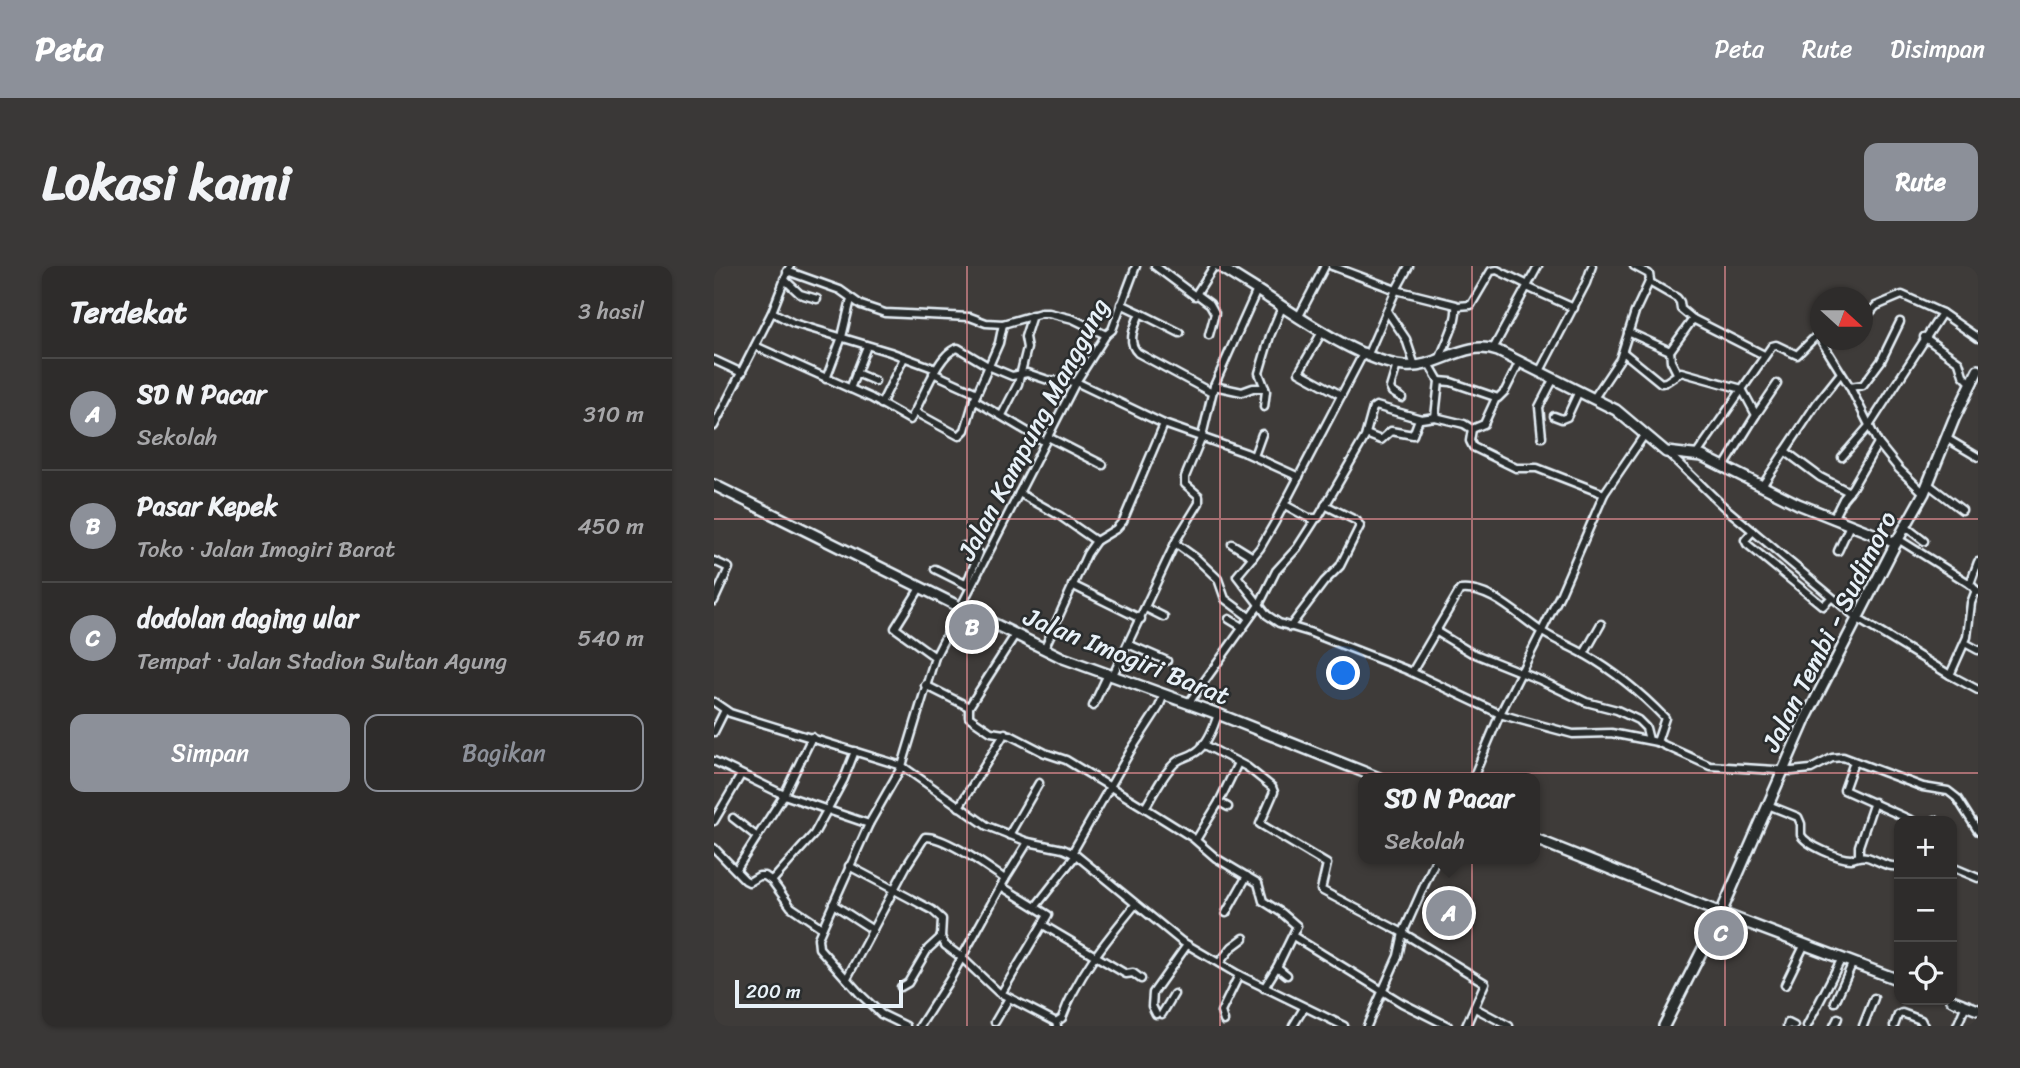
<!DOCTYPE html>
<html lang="id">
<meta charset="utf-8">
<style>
:root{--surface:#2e2c2b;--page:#3a3837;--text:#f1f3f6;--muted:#a7a7a9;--line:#494847;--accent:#8c9099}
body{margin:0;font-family:Sriracha,sans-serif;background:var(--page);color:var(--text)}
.controls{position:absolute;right:21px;bottom:21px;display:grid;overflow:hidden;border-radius:14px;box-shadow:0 2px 5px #0004}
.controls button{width:63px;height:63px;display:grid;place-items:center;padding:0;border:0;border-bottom:2px solid var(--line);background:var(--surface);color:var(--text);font:35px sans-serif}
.compass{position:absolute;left:1096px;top:21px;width:63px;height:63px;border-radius:50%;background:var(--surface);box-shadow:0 2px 5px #0004;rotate:111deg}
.scale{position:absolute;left:21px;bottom:18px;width:168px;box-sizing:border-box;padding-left:7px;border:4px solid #e8f1f8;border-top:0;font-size:19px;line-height:24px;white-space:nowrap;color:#e8f1f8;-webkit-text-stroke:5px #2a2d2e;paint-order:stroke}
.you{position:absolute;left:630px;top:408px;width:24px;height:24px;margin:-18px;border:5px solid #fff;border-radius:50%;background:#1a73e8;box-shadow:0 0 0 10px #1a73e833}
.badge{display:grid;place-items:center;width:46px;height:46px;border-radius:50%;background:var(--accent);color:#fff;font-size:23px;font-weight:700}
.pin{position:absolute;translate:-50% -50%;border:4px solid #fff;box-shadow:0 2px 7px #0006}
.popup{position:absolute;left:644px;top:507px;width:182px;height:91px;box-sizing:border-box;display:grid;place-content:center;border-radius:14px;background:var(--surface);filter:drop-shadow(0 2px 5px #0005);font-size:23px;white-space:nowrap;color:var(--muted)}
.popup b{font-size:26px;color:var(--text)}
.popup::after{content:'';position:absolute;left:50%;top:100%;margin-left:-14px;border:14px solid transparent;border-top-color:var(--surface)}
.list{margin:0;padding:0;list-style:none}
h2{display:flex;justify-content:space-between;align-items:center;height:91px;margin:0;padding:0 28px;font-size:30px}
h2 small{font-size:23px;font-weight:400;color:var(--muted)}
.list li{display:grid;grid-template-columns:46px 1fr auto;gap:21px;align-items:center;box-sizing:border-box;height:112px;padding:0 28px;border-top:2px solid var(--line)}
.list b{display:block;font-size:26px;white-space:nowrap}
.list p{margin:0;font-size:23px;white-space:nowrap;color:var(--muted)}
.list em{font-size:23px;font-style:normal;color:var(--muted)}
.actions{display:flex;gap:14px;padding:21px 28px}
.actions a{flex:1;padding:16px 0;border:2px solid var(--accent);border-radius:14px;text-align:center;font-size:24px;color:var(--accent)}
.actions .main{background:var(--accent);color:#fff}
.icon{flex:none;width:38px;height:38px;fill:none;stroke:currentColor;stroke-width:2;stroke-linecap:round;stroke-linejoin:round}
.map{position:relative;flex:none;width:1264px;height:760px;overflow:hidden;border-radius:14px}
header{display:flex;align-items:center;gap:42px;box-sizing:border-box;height:98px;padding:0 35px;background:var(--accent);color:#fff}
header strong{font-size:33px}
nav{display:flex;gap:38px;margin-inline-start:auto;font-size:24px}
.intro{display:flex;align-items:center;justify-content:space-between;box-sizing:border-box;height:168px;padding:0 42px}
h1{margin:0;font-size:49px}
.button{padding:18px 32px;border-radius:14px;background:var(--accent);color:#fff;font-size:24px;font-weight:700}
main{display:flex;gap:42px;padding:0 42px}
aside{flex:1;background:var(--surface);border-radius:14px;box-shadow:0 2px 5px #0004}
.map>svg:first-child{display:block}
</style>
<header>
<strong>Peta</strong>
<nav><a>Peta</a><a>Rute</a><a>Disimpan</a></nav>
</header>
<div class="intro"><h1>Lokasi kami</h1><a class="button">Rute</a></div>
<main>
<aside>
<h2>Terdekat<small>3 hasil</small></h2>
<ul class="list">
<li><span class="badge">A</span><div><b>SD N Pacar</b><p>Sekolah</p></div><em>310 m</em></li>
<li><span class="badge">B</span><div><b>Pasar Kepek</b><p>Toko · Jalan Imogiri Barat</p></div><em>450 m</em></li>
<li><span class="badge">C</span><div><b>dodolan daging ular</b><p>Tempat · Jalan Stadion Sultan Agung</p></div><em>540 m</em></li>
</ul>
<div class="actions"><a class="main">Simpan</a><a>Bagikan</a></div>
</aside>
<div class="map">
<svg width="1264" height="760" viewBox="0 0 1264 760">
<rect width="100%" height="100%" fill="#3e3b39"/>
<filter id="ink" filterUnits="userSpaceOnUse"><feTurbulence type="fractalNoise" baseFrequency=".0143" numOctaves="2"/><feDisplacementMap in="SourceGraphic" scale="14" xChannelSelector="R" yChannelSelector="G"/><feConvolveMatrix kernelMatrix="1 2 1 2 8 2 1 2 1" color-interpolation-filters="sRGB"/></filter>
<g filter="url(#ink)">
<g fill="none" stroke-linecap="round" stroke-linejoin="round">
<defs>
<g id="street">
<polyline points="441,0 481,30 500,0"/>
<path d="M618,0L682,24L742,39C744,55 732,76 726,92"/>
<polyline points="73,5 126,24 147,39 171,47 256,51 272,57 289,58 327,47 335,47 359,53 392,69"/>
<polyline points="70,13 86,28 103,33"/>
<polyline points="935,16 963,32 966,36 967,43 979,53"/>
<polyline points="813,21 860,42"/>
<polyline points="484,29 496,38 501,47 495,69"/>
<path d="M407,38L426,47C421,60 412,76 424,87L498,127"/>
<polyline points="744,40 757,39 777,5 783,4 814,19"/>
<polyline points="673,45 692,73 701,100"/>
<polyline points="58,46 79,57 176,86 222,103"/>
<polyline points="426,47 466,67"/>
<polyline points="584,52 611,0"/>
<polyline points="1148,55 1162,40 1188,29 1228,47 1264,72"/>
<polyline points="608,66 585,106 627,129"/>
<polyline points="914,66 956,85 979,53 1050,89"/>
<polyline points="1103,68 1136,121 1164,177 1185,203 1210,227"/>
<polyline points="1210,71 1245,96 1249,109 1257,117"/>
<path d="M41,80L157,132L196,154C207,138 224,85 244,82L274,100L298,110L313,107L334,114L362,116L450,158L532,187L585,211"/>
<polyline points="779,83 824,0"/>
<polyline points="956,85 957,95 963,107"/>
<polyline points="650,86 561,256 546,282 523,310 553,349 565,357 595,366 693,404 786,448 803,453 859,468 897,467 943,476 996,500 1078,505 1097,503 1118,492 1129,491 1209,521 1234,525 1243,532 1264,565"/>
<polyline points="909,86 947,117 952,116 967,106 1028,123 1042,149 1010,201"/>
<polyline points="654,88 682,24 695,0"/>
<polyline points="0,94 28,107"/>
<polyline points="714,96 725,115 721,151"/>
<polyline points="683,99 676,122 678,126 688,132"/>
<polyline points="826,105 872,17 878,0"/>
<polyline points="142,107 161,115"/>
<polyline points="219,107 263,127"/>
<polyline points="112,113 128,71 137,33"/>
<polyline points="725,115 737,116 784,132 791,125 806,95"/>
<polyline points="500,120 528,126 539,122 551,122"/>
<polyline points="1136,121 1149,119 1167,95 1186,56"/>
<polyline points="136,123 153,80"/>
<polyline points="880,132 906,93 921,46 936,14 935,8 920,0"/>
<polyline points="260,134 285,77 289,58"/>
<polyline points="167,138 190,92"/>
<polyline points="550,141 552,125 545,107 556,70 568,41"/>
<polyline points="201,146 245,170 251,164 260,134 331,176"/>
<polyline points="288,149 304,118 313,82 311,71 318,49"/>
<polyline points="1042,149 1063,118"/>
<polyline points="840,150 848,153 853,151 865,125"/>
<polyline points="0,160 58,46 76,0"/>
<polyline points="758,163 770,158 782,132"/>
<polyline points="652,168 667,174 677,165 699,169 705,153"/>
<polyline points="334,171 389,199"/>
<polyline points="828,171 825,141 840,112"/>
<polyline points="1232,172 1264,191"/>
<polyline points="1071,185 1106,211 1135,226"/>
<polyline points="953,186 1009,240 1144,353 1236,409 1264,424"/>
<polyline points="983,188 1058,80 1062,79 1083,89 1105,67"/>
<polyline points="540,190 548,168"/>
<polyline points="1128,191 1155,160 1228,47"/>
<polyline points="1214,218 1248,244"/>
<polyline points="1048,220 1103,137 1127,107"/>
<polyline points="305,227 346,250 382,275"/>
<polyline points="571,239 595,252 604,252 651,171 659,142 662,140 707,153 721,151 750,158 758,163 756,175 759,181 802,202 823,202 890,228"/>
<polyline points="1119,253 1129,233 1138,222 1164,177"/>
<polyline points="1192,261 1210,275"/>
<polyline points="1039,265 1031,274 1033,278 1109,340 1117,332"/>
<polyline points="1184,273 1256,318 1264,326"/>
<polyline points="461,277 482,292 504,313 511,333 535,351"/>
<polyline points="518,278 539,291"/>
<polyline points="250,280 265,287 252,319"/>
<polyline points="1124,285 1136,259"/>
<polyline points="0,295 15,302 0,335"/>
<polyline points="221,303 253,319"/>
<polyline points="1256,318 1264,296"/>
<polyline points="358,319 427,353"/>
<polyline points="206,322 181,362 221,391"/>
<polyline points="432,342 450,351"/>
<polyline points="515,353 528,361"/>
<polyline points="576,361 610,316 626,300 646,260 643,255 611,239"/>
<polyline points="723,366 756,386 826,414 872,436 903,444 924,454 932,462 935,474"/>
<polyline points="301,369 255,441 255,451 277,466 296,469 331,487 352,494 431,542"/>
<polyline points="1251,377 1264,384"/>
<polyline points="414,378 453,395"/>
<polyline points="330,383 373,288 382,275 402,263 409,255 450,158"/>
<polyline points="870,388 887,358"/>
<path d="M698,406L746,324C777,321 803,349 827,365C840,374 856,380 870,388C900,405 927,427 951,452L943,476"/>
<polyline points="1236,409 1253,371 1257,337 1262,324"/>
<polyline points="398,411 463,273 485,237 485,230 471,218 471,211 488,170 500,120 543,24"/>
<polyline points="211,419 255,441"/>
<polyline points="0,436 16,447 188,500 273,560 314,576 349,583 362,589 467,675 525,709 630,760"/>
<polyline points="474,438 545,339 562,305 583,282 601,254"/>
<polyline points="379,440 393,410"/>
<path d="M504,448C500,461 493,479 482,486C475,491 468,491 462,496C449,508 440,527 431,542L479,572L502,592L544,617L549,635L568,647L583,660L563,701L550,722"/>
<polyline points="0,466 11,444"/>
<polyline points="489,478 533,501 558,521 560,526 546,558 613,598 607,624 689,667 771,717 752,760"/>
<polyline points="0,495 70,529 155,558"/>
<polyline points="1140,496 1130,524 1199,555"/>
<polyline points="759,512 786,448 847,327 890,228 931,168"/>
<path d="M1054,539L1084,551L1087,558V569C1092,579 1125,593 1137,593C1143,592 1146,589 1153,591C1164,594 1173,602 1185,600"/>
<polyline points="245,541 291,467"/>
<polyline points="514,541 505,536 524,497"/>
<polyline points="19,552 42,570"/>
<polyline points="0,555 27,509"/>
<polyline points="1221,555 1221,554"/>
<polyline points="295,569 325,517"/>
<polyline points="482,574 505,536"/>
<polyline points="0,582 31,614 35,616 45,610 51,610 58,615 77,641 108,662"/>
<polyline points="358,587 417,484 445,441 450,428"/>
<polyline points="1145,590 1145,580 1160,536"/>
<polyline points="135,600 218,644 228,653 227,671 231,679 247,691 284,726 342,756"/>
<polyline points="1238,601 1264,612"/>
<polyline points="22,604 70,529 98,471"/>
<polyline points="58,615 100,568 130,513 141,485"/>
<polyline points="287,620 334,649 287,728"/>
<polyline points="119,638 159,664"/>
<polyline points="322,640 362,589"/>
<polyline points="512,647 533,610"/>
<polyline points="329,659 412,708 419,707 427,713"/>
<polyline points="579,670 688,737 734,760"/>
<polyline points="505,697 518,681 530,672"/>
<polyline points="563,701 573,709"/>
<path d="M133,712L193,599L211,571C231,570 273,601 291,613"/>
<polyline points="1071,719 1091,678"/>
<polyline points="187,721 194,717 214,683 227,671"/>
<polyline points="1121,736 1139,696"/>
<polyline points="761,742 795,760"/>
<polyline points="442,748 438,740 439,727 473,679"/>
<polyline points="448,748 460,728"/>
<polyline points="510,755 507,746 525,709"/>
<polyline points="281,756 295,732"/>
<polyline points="192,760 167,748 146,728 105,682 104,672 155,558 188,500 221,391 362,116 392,69 398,64 422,0"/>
<polyline points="206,760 236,713 291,613 314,576"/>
<path d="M343,760L342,756L348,752C364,708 392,675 421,639"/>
<polyline points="579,760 590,742"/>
<polyline points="653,760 684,690 689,667 722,593"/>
<polyline points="1073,760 1074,757 1080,760"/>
<polyline points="1093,760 1128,692"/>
<polyline points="1120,760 1124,752"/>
<polyline points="1149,760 1160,732"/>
<polyline points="1180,760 1184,749 1188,747 1207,754 1210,760"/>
<polyline points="1243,760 1252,739"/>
</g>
<g id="secondary">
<path d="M505,0C521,11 539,21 555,32C591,55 647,95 690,100C723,104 751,72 784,85L902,144L952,186L988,190L1084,238L1182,277"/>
<polyline points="0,219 349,392 504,448 665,512"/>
<polyline points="821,573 1007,647 1185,714"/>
<polyline points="1238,734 1264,744"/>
<polyline points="950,760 1007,647 1092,452 1182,277 1210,227 1240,153 1264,104"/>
</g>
</defs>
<use href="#street" stroke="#e8f1f8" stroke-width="11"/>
<use href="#secondary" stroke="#e8f1f8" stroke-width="14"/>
<use href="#street" stroke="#2a2d2e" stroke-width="6"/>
<use href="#secondary" stroke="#2a2d2e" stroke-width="9"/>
</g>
</g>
<path fill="none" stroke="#ff9aa2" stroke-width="2" stroke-opacity="0.55" d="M253,0V760M506,0V760M758,0V760M1011,0V760M0,253H1264M0,507H1264"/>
<g text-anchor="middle" stroke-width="5" stroke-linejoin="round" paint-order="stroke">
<g font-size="26" fill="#e8f1f8" stroke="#2a2d2e">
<text transform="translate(319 163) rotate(-62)" y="9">Jalan Kampung Manggung</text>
<text transform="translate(1115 365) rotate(-63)" y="9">Jalan Tembi - Sudimoro</text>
<text transform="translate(413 390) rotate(22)" y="9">Jalan Imogiri Barat</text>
</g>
</g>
</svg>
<div class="controls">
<button>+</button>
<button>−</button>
<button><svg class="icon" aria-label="locate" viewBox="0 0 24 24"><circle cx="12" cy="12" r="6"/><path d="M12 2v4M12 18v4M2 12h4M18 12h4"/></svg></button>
</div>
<svg class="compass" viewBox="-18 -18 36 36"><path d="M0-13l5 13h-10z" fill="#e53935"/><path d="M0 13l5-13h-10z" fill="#a7a7a9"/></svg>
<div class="scale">200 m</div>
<div class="you"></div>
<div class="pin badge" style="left:735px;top:647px">A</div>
<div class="popup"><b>SD N Pacar</b>Sekolah</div>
<div class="pin badge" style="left:258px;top:361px">B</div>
<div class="pin badge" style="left:1007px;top:667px">C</div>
</div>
</main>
